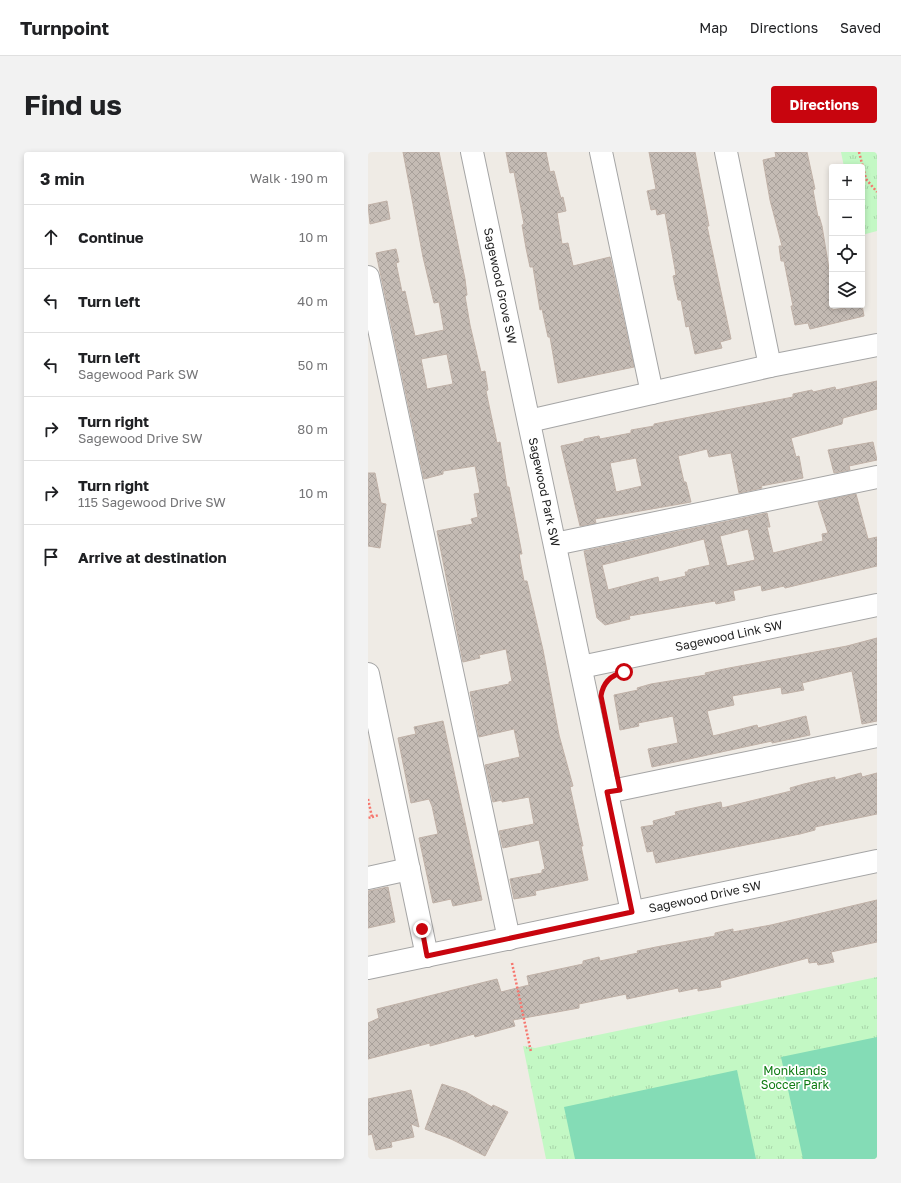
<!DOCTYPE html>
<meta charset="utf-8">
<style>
:root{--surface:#fff;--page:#f2f2f2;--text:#202124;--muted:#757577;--line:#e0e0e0;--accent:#c8050e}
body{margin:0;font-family:"Golos Text",sans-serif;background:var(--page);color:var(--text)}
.controls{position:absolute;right:12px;top:12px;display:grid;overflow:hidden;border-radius:4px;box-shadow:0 2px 6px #0003}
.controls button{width:36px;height:36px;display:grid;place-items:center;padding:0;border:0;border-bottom:1px solid var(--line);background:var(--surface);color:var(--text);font:20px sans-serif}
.stop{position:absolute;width:12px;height:12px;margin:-9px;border:3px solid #c8050e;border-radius:50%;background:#fff}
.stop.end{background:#c8050e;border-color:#fff;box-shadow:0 1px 4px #0008}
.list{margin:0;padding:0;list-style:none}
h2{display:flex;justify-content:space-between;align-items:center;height:52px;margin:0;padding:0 16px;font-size:17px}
h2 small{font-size:13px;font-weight:400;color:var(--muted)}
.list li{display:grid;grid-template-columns:26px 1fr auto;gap:12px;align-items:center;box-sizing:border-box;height:64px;padding:0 16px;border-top:1px solid var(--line)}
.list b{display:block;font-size:15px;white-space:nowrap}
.list p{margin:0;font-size:13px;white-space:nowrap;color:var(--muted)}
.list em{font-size:13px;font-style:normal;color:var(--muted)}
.icon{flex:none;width:22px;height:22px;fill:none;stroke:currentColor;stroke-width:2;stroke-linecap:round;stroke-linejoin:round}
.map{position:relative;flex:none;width:509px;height:1007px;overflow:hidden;border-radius:4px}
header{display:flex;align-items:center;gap:24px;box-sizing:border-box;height:56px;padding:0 20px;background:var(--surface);border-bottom:1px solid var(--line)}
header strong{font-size:19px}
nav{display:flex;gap:22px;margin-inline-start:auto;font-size:14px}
.intro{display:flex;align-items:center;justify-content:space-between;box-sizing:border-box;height:96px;padding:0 24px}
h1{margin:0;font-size:28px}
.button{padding:10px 18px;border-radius:4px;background:var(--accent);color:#fff;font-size:14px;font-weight:700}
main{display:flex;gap:24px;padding:0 24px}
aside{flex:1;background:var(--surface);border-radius:4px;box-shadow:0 2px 6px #0003}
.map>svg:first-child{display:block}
</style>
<header>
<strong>Turnpoint</strong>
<nav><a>Map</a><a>Directions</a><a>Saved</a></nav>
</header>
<div class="intro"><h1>Find us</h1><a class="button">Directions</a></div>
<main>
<aside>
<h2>3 min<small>Walk · 190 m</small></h2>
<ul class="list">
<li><svg class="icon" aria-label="ahead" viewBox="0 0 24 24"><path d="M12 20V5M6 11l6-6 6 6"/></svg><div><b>Continue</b></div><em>10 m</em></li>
<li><svg class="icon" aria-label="left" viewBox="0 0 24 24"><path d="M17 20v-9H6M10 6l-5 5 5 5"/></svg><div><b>Turn left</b></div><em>40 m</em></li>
<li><svg class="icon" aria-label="left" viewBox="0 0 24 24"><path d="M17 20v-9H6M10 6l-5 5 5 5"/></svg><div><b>Turn left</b><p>Sagewood Park SW</p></div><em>50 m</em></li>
<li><svg class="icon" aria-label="right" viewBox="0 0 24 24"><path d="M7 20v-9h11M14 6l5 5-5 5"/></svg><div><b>Turn right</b><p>Sagewood Drive SW</p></div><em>80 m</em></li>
<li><svg class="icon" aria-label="right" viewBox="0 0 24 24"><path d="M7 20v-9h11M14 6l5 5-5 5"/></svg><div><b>Turn right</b><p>115 Sagewood Drive SW</p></div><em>10 m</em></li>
<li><svg class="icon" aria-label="arrive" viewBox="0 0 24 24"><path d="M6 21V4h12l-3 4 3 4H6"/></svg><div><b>Arrive at destination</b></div></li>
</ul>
</aside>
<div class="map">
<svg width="509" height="1007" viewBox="0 0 509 1007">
<defs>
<pattern id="park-tufts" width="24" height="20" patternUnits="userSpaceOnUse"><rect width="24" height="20" fill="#c3f8c4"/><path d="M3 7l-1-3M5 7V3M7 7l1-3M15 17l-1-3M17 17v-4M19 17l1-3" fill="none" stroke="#a7d4a8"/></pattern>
<pattern id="building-cross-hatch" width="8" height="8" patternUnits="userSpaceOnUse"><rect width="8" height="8" fill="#c4bbb4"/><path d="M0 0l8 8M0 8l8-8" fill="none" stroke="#a8a09a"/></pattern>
</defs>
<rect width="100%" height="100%" fill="#efebe5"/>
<g fill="url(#park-tufts)">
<polygon points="473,0 509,0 509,79 494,83 494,15 476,15"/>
<polygon points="509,825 509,1007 178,1007 155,894 167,896"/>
</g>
<g fill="#84dcb6">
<polygon points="509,885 509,1007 435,1007 413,905"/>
<polygon points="369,918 388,1007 207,1007 196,955"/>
</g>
<g fill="url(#building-cross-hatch)" stroke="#c0b1a7" fill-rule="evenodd">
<path d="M35,0H71L97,127L99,143L97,144L102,173L113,220L117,219L120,238L118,239L129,291L132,290L139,335H141L154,402H151L156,429H159L175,498L191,583L205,634L202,635L215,694H213L220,728L167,739L168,743L146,747L142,727L174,721V718L177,717L171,688L135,696L131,679L166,672L161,645L134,650V648L125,650L117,613L152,605L146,577L111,585L102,540L141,532V530L144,529L138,497L111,503L112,506L95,510L69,379L105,372L103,367L110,365L106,342L112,341L107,314L75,319V322L56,327L8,101L28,97L31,110L28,111L34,140L37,139L47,184L76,178L71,150L66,151L55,105ZM79,202L85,232L59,237L53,207Z"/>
<polygon points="138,0 178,0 182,20 186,19 192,43 193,46 195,45 198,59 189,61 194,92 200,91 205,114 242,105 266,215 190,231 182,185 180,185 174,157 172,158 165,115 162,115 158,96 154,73 156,72 146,20 142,21"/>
<polygon points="281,0 327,0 341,74 339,74 363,187 352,190 354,196 327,202 321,174 318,175 313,148 310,148 305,124 308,123 297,61 289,63 288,57 283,58 279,39 288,37"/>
<polygon points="407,0 439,0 447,37 445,38 450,65 451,64 454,74 461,117 463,116 464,123 464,158 494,153 496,164 442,177 440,171 427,173 423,154 425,154 416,109 413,109 411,94 414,94 402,48 395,8 408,5"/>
<polygon points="19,49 22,67 2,72 0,53"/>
<path d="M509,229V257L475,266L474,272L423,286L428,305L431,304L435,326L393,334L394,336L371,341L363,301L341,305L339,297L310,304L316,330H318L323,350L227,367L228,371L212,374L193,294L216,289V287L231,284L232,287L263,281V278L286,274V272L425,245V242L444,238L445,240L467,235L468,238ZM268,306L274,334L248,340L242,311Z"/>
<polygon points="505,290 509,308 481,314 482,318 466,321 460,298"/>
<polygon points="0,321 7,321 13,351 18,352 12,396 0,394"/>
<path d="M488,342L500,387L509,385V414L417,436L416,434L394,439L393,433L365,439L367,448L348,452L347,449L261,464L262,467L237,473L229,466L216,399L399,361L402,375H399L405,401L455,389L454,382L460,381L450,350ZM380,377L387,408L359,414L352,384ZM336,387L342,413L320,418V420H317L318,424L291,430L290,425L240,438L234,413Z"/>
<polygon points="509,486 509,569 494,572 484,519 434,531 436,538 420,541 414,542 413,535 364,544 366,553 339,559 345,584 389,573 390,576 438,564 442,583 404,591 404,589 284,615 280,597 310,591 305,564 270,571 271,574 252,578 246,543 270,538 269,536 283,532 338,523 337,521 361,516 479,494"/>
<polygon points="75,569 114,748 85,754 83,747 65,751 51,686 70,682 64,654 61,647 43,651 30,586 48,582 46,575"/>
<polygon points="493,621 494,625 509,621 509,662 447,675 447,678 432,682 288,711 285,699 279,700 273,675 286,673 285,669 308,663 307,660 353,650 354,656 423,639 422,636 436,632 467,625 467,628"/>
<polygon points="20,735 27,770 0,776 0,739"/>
<polygon points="509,748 509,790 463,800 466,810 450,813 449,810 441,811 440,806 352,829 353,835 330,839 330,836 311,840 310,836 259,847 258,842 211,852 211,856 145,868 147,874 125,880 107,885 106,882 62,894 62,891 0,907 0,871 11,866 9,857 129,827 133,840 161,833 159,824 215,812 215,809 231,805 232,809 270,801 269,799 288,795 347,784 347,781 365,777 365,780 403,773"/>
<polygon points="74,932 98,940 124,955 125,953 140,960 117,1004 83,987 57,977"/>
<polygon points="43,938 51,975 43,972 46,985 23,990 24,995 8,998 4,982 0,983 0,947"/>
</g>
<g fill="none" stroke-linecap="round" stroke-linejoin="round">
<defs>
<g id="minor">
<polyline points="104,0 264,760"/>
<polyline points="233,0 284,241"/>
<polyline points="358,0 402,214"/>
<polyline points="0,125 141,787"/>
<polyline points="161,269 402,214 509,193"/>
<polyline points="187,392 509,325"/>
<polyline points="213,515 509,453"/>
<polyline points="0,522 59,804"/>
<polyline points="239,640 509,584"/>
<polyline points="0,726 41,717"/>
<polyline points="0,816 509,709"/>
</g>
</defs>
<use href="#minor" stroke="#a5a5a5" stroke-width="24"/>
<g stroke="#f7766e" stroke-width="2.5" stroke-dasharray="2 2" stroke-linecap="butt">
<polyline points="491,0 498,27 509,40"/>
<polyline points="0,647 4,665 0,666"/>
<polyline points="4,665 11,663"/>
<polyline points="144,811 163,900"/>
</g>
<use href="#minor" stroke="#fff" stroke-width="22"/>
</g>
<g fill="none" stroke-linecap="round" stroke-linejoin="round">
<path stroke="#c8050e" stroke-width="5" d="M54,777L59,804L264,760L239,640L252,638L233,544C235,530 243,523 256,520"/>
</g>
<g text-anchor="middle" stroke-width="3.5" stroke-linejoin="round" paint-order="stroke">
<g font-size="12" fill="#1e1e1e" stroke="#fff">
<text transform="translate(132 134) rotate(78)" y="4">Sagewood Grove SW</text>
<text transform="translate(176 340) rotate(78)" y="4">Sagewood Park SW</text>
<text transform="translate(361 484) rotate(-12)" y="4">Sagewood Link SW</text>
<text transform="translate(337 745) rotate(-12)" y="4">Sagewood Drive SW</text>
</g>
<g font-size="12" fill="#0e7b12" stroke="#fff">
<text x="427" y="923">Monklands<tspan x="427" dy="14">Soccer Park</tspan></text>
</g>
</g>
</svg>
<div class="controls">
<button>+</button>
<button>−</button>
<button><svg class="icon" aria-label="locate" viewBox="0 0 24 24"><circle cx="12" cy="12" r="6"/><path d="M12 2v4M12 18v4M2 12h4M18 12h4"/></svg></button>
<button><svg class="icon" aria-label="layers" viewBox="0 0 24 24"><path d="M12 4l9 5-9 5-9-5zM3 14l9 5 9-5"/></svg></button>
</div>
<div class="stop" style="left:256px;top:520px"></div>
<div class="stop end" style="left:54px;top:777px"></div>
</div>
</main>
